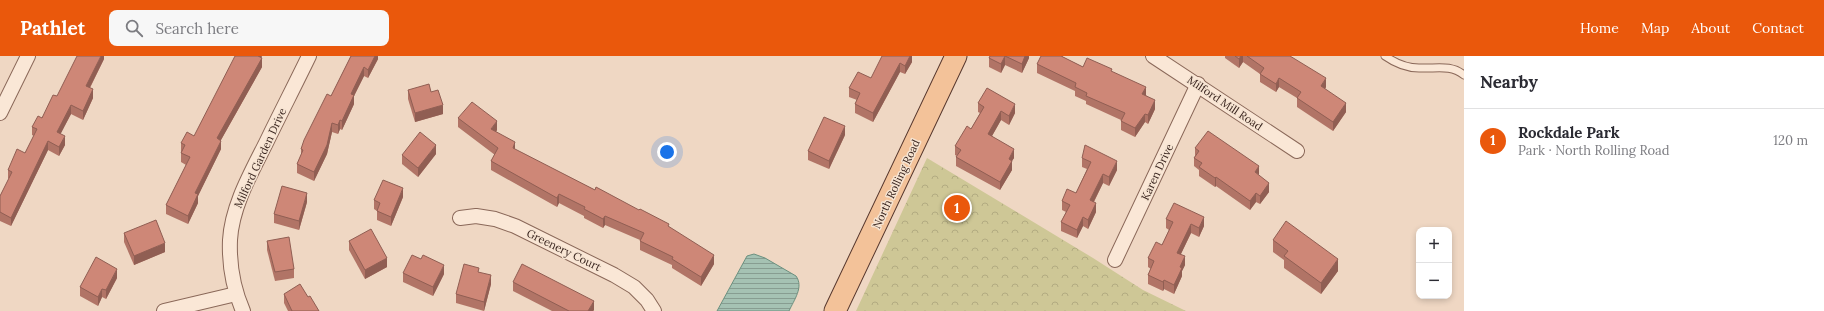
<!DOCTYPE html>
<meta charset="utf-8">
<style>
:root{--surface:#fff;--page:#f7f7f7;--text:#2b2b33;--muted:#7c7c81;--line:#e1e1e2;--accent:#ea580c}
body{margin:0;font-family:Lora,serif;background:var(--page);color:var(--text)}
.controls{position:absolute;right:12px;bottom:12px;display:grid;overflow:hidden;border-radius:8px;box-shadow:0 2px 6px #0003}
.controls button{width:36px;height:36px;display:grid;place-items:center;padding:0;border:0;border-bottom:1px solid var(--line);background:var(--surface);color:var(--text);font:20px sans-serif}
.you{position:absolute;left:667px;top:96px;width:14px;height:14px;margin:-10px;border:3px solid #fff;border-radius:50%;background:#1a73e8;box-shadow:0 0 0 6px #1a73e833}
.badge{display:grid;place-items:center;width:26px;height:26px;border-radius:50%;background:var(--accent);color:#fff;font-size:13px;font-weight:700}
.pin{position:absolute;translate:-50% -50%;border:2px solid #fff;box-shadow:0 1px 4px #0006}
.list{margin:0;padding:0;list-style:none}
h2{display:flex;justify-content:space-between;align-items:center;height:52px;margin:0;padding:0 16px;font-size:17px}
h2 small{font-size:13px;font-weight:400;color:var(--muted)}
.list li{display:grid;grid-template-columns:26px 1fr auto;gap:12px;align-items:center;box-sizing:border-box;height:64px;padding:0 16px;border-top:1px solid var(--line)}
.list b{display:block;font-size:15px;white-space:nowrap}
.list p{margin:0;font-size:13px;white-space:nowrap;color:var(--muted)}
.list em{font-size:13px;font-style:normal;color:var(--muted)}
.icon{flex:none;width:22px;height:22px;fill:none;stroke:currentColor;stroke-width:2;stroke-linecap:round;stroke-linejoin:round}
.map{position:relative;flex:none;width:1464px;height:255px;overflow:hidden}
header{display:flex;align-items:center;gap:24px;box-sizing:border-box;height:56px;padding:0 20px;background:var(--accent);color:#fff}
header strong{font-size:19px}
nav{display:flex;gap:22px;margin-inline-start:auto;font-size:14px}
.search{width:280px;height:36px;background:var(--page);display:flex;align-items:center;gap:10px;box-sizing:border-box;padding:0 14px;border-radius:8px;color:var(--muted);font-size:15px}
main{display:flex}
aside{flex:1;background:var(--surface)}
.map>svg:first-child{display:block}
</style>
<header>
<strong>Pathlet</strong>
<div class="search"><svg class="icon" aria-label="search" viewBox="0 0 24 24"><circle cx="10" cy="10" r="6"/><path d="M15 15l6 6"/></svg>Search here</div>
<nav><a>Home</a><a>Map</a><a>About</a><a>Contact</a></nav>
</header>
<main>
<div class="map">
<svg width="1464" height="255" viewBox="0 0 1464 255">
<defs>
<pattern id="forest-crowns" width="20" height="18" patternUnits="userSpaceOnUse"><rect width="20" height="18" fill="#cec796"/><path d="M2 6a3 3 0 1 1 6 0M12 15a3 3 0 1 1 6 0" fill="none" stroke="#b2ab81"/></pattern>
<pattern id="water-rules" width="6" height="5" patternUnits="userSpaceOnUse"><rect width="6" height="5" fill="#a5c2b3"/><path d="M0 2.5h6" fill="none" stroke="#879d91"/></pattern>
</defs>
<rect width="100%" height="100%" fill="#efd7c3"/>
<polygon fill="url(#forest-crowns)" points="927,102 1093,202 1143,234 1186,255 856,255"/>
<path fill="url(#water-rules)" stroke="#6b907f" d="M754,198L765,202L796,220C804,231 794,244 789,255H717L747,200Z"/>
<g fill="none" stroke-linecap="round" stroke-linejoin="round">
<defs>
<path id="lane" d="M1385,0C1395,7 1407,12 1419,12C1436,13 1450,8 1464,19"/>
<g id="street">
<polyline points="1153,0 1297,95"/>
<polyline points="0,57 28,0"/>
<polyline points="460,162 476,160 495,163 515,170 614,219 634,231 647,244 654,255"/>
<polyline points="1115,204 1198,28"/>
<polyline points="164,255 236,238"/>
<path d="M243,255C233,232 229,209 230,184C232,150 251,117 266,87C280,58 295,29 309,0"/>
</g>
<polyline id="primary" points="835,255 956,0"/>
</defs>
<use href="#lane" stroke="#8a6859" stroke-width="9"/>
<use href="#street" stroke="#8a6859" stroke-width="16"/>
<use href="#primary" stroke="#57372d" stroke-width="23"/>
<use href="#lane" stroke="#fae7d6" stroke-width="7"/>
<use href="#street" stroke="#fae7d6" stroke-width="14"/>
<use href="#primary" stroke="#f3c299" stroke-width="21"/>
</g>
<g fill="#b17466">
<polygon points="104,0 104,3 90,32 93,42 83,64 71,58 60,78 65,89 59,100 48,94 11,170 0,165 0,140 9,123 8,122 8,114 25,97 34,80 32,79 32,71"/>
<polygon points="351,0 378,0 378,3 368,22 364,20 354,40 354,48 342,74 340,73 338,78 332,76 327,98 314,125 297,117 297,108 301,99 301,93 331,40"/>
<polygon points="912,0 912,6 905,18 900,16 873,66 855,57 855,48 857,44 849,41 849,32 871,22"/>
<polygon points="990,0 1029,0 1029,2 1022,17 1005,9 1001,17 989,11 989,2"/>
<polygon points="1063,0 1063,1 1083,11 1112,16 1146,39 1155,53 1148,68 1145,66 1135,81 1121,74 1121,64 1086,48 1086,45 1075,40 1075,35 1037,17 1037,8"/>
<polygon points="1225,0 1290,0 1326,31 1325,33 1346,56 1333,75 1297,51 1297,42 1279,31 1276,36 1260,26 1260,18 1243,6 1239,12 1225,2"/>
<polygon points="261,2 262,11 221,84 221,93 198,140 198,147 188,168 166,158 166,149 186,109 181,106 181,87 194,80"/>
<polygon points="408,34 431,36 443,58 415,66 408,43"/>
<polygon points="978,47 1015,57 1009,69 1001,64 992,80 1014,102 1012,105 1012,114 1000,134 956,110 956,101 957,100 955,99 955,90 971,73 980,57 978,56"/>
<polygon points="458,62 497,74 496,76 515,94 669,171 714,208 701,230 672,212 672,209 640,194 640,184 605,169 603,172 584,162 584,160 559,147 557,151 491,114 491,105 495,99 458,71"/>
<polygon points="845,79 829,113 808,104 808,95"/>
<polygon points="1195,92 1259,119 1269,136 1260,148 1256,146 1250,154 1216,130 1215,131 1199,120 1199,114 1194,110 1194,102 1195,100"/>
<polygon points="436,98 418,121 402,108 402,99"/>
<polygon points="1082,102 1117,114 1109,130 1103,127 1094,146 1096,156 1088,173 1083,170 1077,182 1061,175 1061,166 1066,156 1062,154 1062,145 1076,137 1087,113 1082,111"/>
<polygon points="403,141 391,170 377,164 377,155 374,153 374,144"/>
<polygon points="307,146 299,174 274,167 274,158"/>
<polygon points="1166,163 1204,170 1199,181 1191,177 1181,198 1185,209 1182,215 1182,220 1174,238 1164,233 1163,235 1148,228 1148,219 1151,213 1148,211 1148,202 1162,189 1169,174 1166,172"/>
<polygon points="124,177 165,196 134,209 124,186"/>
<polygon points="1273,184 1338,215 1321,238 1284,212 1284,204 1273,196"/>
<polygon points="267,185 294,213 294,222 275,225 267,194"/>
<polygon points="349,185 387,211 365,223 349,194"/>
<polygon points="479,216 491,228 484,255 456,247 456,238"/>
<polygon points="403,217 444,218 433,240 403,226"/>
<polygon points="117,222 106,243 102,241 98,250 80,240 80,231"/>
<polygon points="513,226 594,254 593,255 552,255 513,235"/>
<polygon points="284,238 308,241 319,255 288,255 284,247"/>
</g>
<g fill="#905e53">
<polygon points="101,0 104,0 104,3 86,39 86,30"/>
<polygon points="258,0 262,0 260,5 262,2 262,11 217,91 217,82"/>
<polygon points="375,0 378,0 378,3 368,22 368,14"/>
<polygon points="910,0 912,0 912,6 905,18 905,10"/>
<polygon points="1005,0 1005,9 1001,17 1001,8"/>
<polygon points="1025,0 1029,0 1029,2 1022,17 1022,8"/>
<polygon points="1241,0 1243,0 1243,6 1239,12 1239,3"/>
<polygon points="900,7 900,16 873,66 873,57"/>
<polygon points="364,11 364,20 354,40 354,48 342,74 342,65 351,38"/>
<polygon points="1279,22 1279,31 1276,36 1276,28"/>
<polygon points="1326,22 1326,31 1321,39 1321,30"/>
<polygon points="1146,31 1146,40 1142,38"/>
<polygon points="93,33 93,42 83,64 83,55"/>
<polygon points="1155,44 1155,53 1148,68 1148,59"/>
<polygon points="1346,47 1346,56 1333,75 1333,66"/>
<polygon points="1015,48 1015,57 1009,69 1009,60"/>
<polygon points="71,49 71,58 57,85 57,76"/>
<polygon points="443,49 443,58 415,66 415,57"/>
<polygon points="1001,55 1001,64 988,87 988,78"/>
<polygon points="1145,58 1145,66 1135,81 1135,72"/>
<polygon points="340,64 340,73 338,78 338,69"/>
<polygon points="497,65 497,74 491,82 491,73"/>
<polygon points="332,67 332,76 327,98 314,125 314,116"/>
<polygon points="845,70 845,79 829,113 829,105"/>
<polygon points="65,80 65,89 59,100 59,91"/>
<polygon points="48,85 48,94 11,170 11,162"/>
<polygon points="221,85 221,93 198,140 198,147 188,168 188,160 195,137"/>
<polygon points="515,86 515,95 513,92"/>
<polygon points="436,89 436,98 418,121 418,112"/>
<polygon points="1014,93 1014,102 1012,105 1012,114 1000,134 1000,126 1009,103"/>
<polygon points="1117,105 1117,114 1109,130 1109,121"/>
<polygon points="1259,110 1259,119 1255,116"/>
<polygon points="1103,118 1103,127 1090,153 1090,144"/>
<polygon points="1216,121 1216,130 1215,131 1215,122"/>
<polygon points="1269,127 1269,136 1260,148 1260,140"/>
<polygon points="403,132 403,141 391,170 391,161"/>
<polygon points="307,137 307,146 299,174 299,165"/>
<polygon points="1256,137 1256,146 1250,154 1250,145"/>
<polygon points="559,138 559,147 557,151 557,142"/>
<polygon points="1096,147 1096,156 1088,173 1088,164"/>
<polygon points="605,160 605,169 603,172 603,163"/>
<polygon points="1083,161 1083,170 1077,182 1077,174"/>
<polygon points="1204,161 1204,170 1199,181 1199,172"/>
<polygon points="1191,168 1191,177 1177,206 1177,197"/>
<polygon points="165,187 165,196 134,209 134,200"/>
<polygon points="714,199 714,208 701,230 701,221"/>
<polygon points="1185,200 1185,209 1182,215 1182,220 1174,238 1174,229 1180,211"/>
<polygon points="387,202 387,211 365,223 365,214"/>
<polygon points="1338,203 1338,215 1321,238 1321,227"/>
<polygon points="444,209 444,218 433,240 433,231"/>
<polygon points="117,213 117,222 106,243 106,234"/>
<polygon points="491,219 491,228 484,255 484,246"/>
<polygon points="1164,224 1164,233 1163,235 1163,226"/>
<polygon points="102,233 102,241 98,250 98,241"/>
<polygon points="594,245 594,254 593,255 588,255"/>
</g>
<g fill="#ce8777" stroke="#905e53">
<polygon points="77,0 101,0 86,30 93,33 83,55 71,49 57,76 65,80 59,91 48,85 11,162 0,156 0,140 12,116 8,114 17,93 25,97 37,73 32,71 38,60 42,62 53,39 57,40"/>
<polygon points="235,0 258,0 262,2 217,82 221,85 195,137 198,138 188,160 166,149 190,101 181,97 185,89 181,87 187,76 194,80"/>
<polygon points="351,0 375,0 368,14 364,11 351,38 354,39 342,65 340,64 338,69 332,67 327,89 314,116 297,108 303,94 301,93 304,84 327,38 331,40"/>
<polygon points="882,0 910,0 905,10 900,7 873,57 855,48 860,37 849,32 858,16 871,22"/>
<polygon points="990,0 1005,0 1001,8 989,2"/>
<polygon points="1005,0 1025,0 1022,8"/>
<polygon points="1041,0 1061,0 1083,11 1087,2 1112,13 1111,15 1146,31 1142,38 1155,44 1148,59 1145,58 1135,72 1121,65 1125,57 1086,40 1087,37 1075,31 1076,27 1037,8"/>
<polygon points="1235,0 1241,0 1239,3"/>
<polygon points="1247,0 1290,0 1326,22 1321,30 1346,47 1333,66 1297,42 1301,36 1279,22 1276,28 1260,18 1264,12"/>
<polygon points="429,28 431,36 438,34 443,49 415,57 408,34"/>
<polygon points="987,32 1015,48 1009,60 1001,55 988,78 1014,93 1009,103 1012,105 1000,126 956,101 961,94 955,90 967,70 971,73 984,51 978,47"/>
<polygon points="472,46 497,65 491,73 515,86 513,92 595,134 596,131 639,154 640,153 669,168 668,170 714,199 701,221 672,203 673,201 640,185 644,177 605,160 603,163 584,153 585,151 559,138 557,142 491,105 498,92 458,62"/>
<polygon points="824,61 845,70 829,105 808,95"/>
<polygon points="1208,75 1259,110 1255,116 1269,127 1260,140 1256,137 1250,145 1216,121 1215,122 1199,111 1202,107 1194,102 1199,95 1195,92"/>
<polygon points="420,76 436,89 418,112 402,99"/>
<polygon points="1085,89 1117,105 1109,121 1103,118 1090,144 1096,147 1088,164 1083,161 1077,174 1061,166 1070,149 1062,145 1067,133 1076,137 1091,106 1082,102"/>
<polygon points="383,124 403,132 391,161 377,155 380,147 374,144"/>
<polygon points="282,130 307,137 299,165 274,158"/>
<polygon points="1174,147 1204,161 1199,172 1191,168 1177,197 1185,200 1180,211 1182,212 1174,229 1164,224 1163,226 1148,219 1154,205 1148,202 1156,186 1162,189 1173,166 1166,163"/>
<polygon points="156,164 165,187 134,200 124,177"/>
<polygon points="1286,165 1338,203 1321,227 1284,200 1288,195 1273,184"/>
<polygon points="371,173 387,202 365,214 349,185"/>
<polygon points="289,181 294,213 275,216 267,185"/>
<polygon points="412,199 421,203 423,199 444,209 433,231 403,217"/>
<polygon points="96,201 117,213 106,234 102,233 98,241 80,231"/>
<polygon points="464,208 479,212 478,216 491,219 484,246 456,238"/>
<polygon points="522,208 594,245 588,255 569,255 513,226"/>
<polygon points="300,228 308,241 310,240 319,255 292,255 284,238"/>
</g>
<g text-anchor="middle" stroke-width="3" stroke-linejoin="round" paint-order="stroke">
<g font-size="11" fill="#39241e" stroke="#f6e4d2">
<text transform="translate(1225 47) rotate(34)" y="4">Milford Mill Road</text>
<text transform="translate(260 102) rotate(-65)" y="4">Milford Garden Drive</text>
<text transform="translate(1157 116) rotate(-65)" y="4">Karen Drive</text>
<text transform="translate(896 128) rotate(-65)" y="4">North Rolling Road</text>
<text transform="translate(564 194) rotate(26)" y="4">Greenery Court</text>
</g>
</g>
</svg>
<div class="controls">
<button>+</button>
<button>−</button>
</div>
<div class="you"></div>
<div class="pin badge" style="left:957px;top:152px">1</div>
</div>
<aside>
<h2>Nearby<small></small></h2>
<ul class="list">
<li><span class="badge">1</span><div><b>Rockdale Park</b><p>Park · North Rolling Road</p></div><em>120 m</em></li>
</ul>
</aside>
</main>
